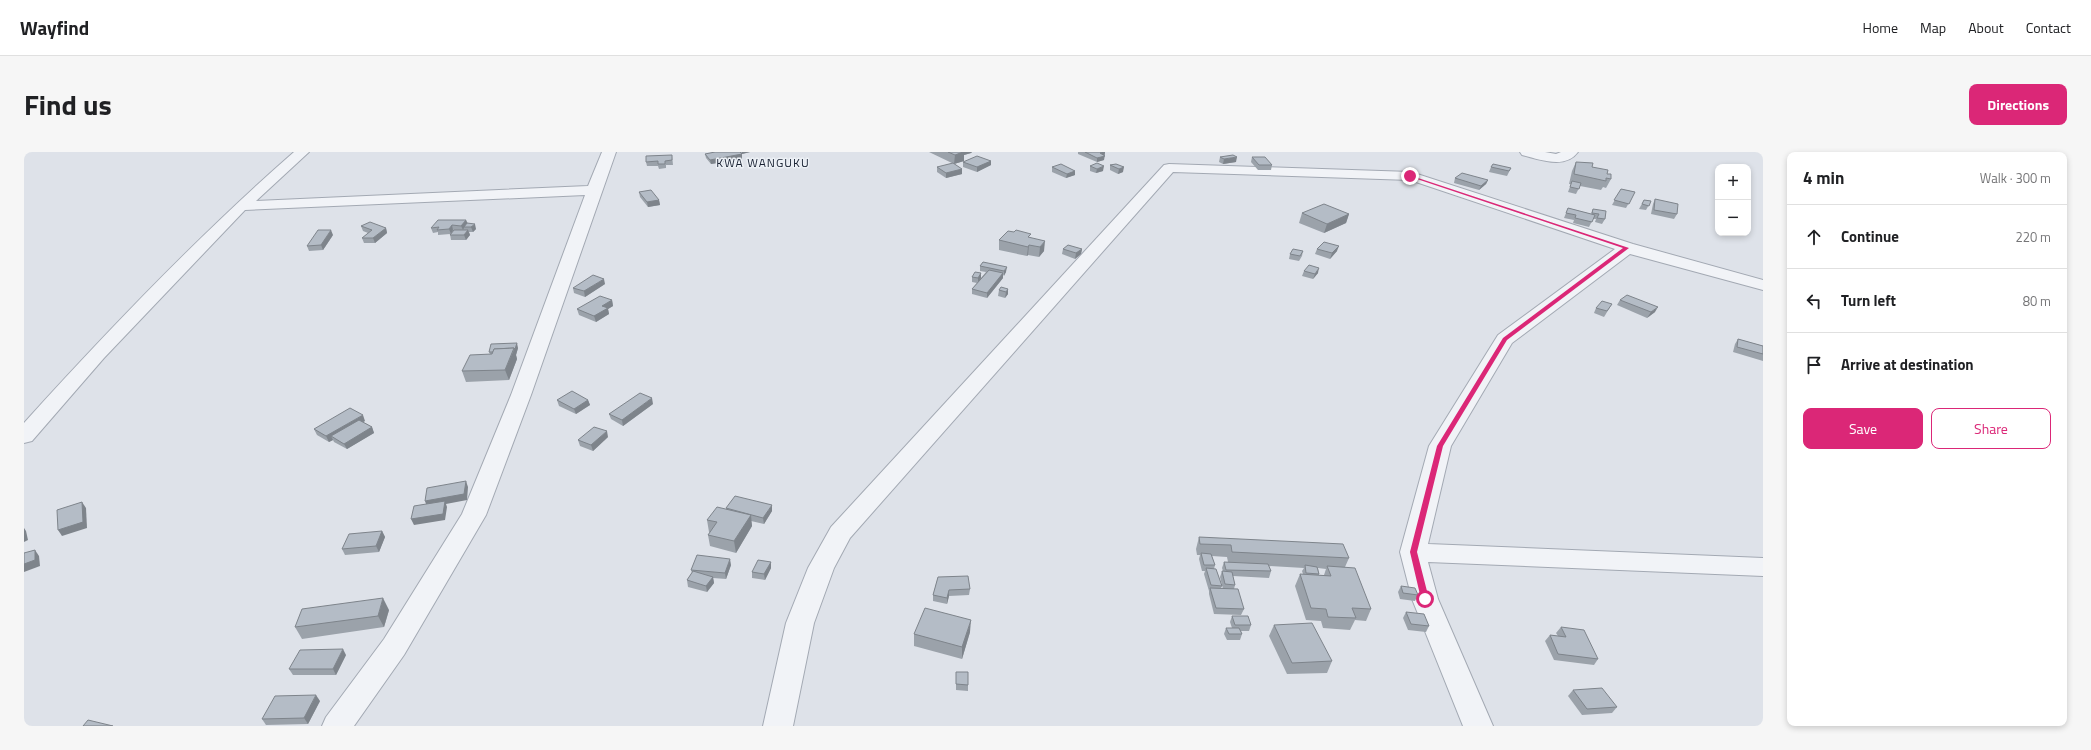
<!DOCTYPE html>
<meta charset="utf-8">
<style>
:root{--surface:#fff;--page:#f6f6f6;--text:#202124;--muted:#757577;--line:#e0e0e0;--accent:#db2777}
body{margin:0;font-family:"Titillium Web",sans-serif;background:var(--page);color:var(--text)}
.controls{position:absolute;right:12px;top:12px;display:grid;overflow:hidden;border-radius:8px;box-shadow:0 2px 6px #0003}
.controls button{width:36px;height:36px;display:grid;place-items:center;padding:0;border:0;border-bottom:1px solid var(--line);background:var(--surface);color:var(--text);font:20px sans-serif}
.stop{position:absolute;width:12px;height:12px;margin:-9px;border:3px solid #db2777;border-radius:50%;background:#fff}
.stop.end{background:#db2777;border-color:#fff;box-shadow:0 1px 4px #0008}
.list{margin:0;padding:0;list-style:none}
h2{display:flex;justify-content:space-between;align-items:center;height:52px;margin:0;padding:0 16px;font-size:17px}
h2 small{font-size:13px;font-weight:400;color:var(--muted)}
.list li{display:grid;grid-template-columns:26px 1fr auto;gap:12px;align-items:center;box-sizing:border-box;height:64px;padding:0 16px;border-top:1px solid var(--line)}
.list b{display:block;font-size:15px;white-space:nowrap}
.list em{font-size:13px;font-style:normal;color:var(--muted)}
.actions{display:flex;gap:8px;padding:12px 16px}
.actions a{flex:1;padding:9px 0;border:1px solid var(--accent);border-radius:8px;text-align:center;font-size:14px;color:var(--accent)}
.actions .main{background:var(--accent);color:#fff}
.icon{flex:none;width:22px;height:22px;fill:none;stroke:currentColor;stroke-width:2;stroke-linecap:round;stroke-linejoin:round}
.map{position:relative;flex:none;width:1739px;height:574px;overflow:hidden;border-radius:8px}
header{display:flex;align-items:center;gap:24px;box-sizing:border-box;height:56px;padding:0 20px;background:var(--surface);border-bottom:1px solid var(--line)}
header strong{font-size:19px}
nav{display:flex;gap:22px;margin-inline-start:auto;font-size:14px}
.intro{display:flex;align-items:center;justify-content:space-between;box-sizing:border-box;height:96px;padding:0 24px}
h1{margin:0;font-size:28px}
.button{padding:10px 18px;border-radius:8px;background:var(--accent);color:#fff;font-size:14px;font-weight:700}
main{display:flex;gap:24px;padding:0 24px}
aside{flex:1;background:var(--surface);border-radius:8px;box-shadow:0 2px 6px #0003}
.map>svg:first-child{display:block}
</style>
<header>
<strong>Wayfind</strong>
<nav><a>Home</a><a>Map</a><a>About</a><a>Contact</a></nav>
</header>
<div class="intro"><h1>Find us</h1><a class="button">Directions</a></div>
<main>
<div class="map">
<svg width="1739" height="574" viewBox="0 0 1739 574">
<rect width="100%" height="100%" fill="#dee2e9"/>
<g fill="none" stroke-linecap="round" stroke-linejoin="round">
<defs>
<g id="street">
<path d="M270,0H285L232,49L564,34L578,0H592L507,243L462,363L380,503L330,574H298L302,565L360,487L438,362L487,243L561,43L221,58L80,206L8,289L0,291V271C86,176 174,84 270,0Z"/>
<path d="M1496,0H1521L1532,2L1537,0H1554C1541,18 1515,7 1498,3Z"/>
<polygon points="1145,12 1387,20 1609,92 1739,128 1739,138 1606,102 1488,191 1427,294 1404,392 1739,406 1739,424 1404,410 1414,447 1469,574 1439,574 1388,447 1376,400 1405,294 1474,183 1591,97 1386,28 1149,20 826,386 810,416 790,471 769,574 739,574 762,471 784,416 807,375 1140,13"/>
</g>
</defs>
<use href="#street" stroke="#a3a9b3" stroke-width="2"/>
<use href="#street" fill="#f1f3f7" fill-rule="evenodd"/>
</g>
<g fill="#9ba2aa" fill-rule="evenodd">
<polygon points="691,0 726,0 718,2 716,1 718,2 718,7 687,12 682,6 681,2"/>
<polygon points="905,0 948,0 947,1 940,3 940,9 930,12"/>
<polygon points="1054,0 1081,0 1080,8 1073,10 1054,2"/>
<polygon points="648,3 649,13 642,13 642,16 635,17 634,14 623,14 622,10"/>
<polygon points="1196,5 1212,10 1199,12 1195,10"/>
<polygon points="1228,5 1248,13 1247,18 1234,18 1227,10"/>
<polygon points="967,9 967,13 953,20 939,15 939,10"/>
<polygon points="1552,10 1568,15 1583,22 1587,27 1582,36 1579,35 1577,38 1556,34 1552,42 1544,40 1547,32 1545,32 1548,19"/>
<polygon points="1092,12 1099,20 1094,22 1086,18 1086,13"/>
<polygon points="1066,14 1079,19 1072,21 1066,19"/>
<polygon points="913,15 938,17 938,22 922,26 913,20"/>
<polygon points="1028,15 1051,19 1051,23 1042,26 1028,20"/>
<polygon points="1467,15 1487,16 1483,24 1465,20"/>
<polygon points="1431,26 1464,28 1462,32 1455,38 1430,31"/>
<polygon points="1597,37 1611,40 1602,56 1588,53"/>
<polygon points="615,40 635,48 636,53 624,55 616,45"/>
<polygon points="1631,47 1653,62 1650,67 1627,62 1629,52"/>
<polygon points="1620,48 1627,49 1622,58 1615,57"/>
<polygon points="1544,56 1567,62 1569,57 1581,67 1578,72 1571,70 1572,67 1569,67 1565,75 1549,71 1550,68 1540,66"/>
<polygon points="1278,61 1325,62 1322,71 1300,81 1275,71"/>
<polygon points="442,68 443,72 452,77 449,80 445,80 446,83 442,88 427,88 426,82 414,83 414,80 409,81 407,76"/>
<polygon points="337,74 362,76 363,81 351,91 340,91 338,86 344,81 339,79"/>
<polygon points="309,83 299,98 285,99 283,94"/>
<polygon points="1007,86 1020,99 1015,105 1004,103 1003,104 975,98 975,88"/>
<polygon points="1039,97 1058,97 1057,102 1051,107 1038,102"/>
<polygon points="1293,97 1313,99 1306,107 1291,102"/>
<polygon points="1279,99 1278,104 1275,109 1265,107 1266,102"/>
<polygon points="959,110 982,120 979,124 979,126 963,146 948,142 948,137 953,131 948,130 948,125 957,121 957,126 962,120 956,119 956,114"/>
<polygon points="1280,119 1294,121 1289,127 1278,124"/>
<polygon points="581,132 561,145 550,141 549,136"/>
<polygon points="984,137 984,142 981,146 974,144 975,138"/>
<polygon points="588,148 589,154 584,157 585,162 572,170 555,163 553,157"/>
<polygon points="1596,148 1631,160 1623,166 1593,153"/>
<polygon points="1588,152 1580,165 1570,161 1572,156"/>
<polygon points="1714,187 1739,194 1739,209 1709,200 1711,192"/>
<polygon points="494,196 492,203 493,207 485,228 442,230 438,219 466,202 465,200"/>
<polygon points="533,248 564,248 566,253 552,262 535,254"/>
<polygon points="629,252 599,274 587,267 585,262"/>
<polygon points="341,269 339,270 348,275 350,281 323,297 310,290 309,288 305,290 293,283 290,277"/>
<polygon points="584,285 569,299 556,294 554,288"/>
<polygon points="702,356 748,359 740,372 727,369 728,374 712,401 686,394 684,383 686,380 685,380 683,368 702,357"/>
<polygon points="358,379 361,385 355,400 321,403 318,397"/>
<path d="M1175,385L1325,406L1321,415L1347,457L1342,469L1331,468L1326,478L1299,476L1297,469L1282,468L1271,434L1276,422H1279L1278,419L1280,416L1245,414L1247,419L1245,426L1209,424L1211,433L1210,437L1220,457L1217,463L1190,462L1185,442V439L1180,422L1181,419H1178L1175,407L1176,403H1173L1172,397ZM1188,404L1203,405L1204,410H1200L1198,416L1199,419H1198L1196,425L1199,437L1197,436L1198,434L1190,417L1191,413ZM1294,416L1302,417L1300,423H1295V422Z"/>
<polygon points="747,410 747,416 741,428 728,426 728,420"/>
<polygon points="707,413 702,427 689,426 690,431 683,440 664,435 663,428 668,421 667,418"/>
<polygon points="914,425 946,437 945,443 925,444 923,452 909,449 909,443"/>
<polygon points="1377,434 1394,443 1391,449 1376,447 1374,440"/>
<polygon points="365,458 360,475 278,487 271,475"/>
<polygon points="1382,460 1405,474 1402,480 1384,478 1379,466"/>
<polygon points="1208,464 1227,473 1225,479 1217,479 1218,482 1216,488 1203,488 1200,482 1202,476 1208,476 1206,470"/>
<polygon points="1250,473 1308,509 1303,521 1263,522 1245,484"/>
<polygon points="1537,475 1574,507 1570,513 1530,508 1521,489 1526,483 1534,484 1532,481"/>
<polygon points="946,480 938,507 890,494 890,482"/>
<polygon points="322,503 312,523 269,523 265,517"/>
<polygon points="932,520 944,533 944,539 932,538"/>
<polygon points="1549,538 1593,555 1588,561 1558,563 1544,544"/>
<polygon points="296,549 284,572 242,573 238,567"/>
</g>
<g fill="#7e848b">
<polygon points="718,0 726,0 718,2"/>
<polygon points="933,0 948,0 947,1 940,3 940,9 930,12 931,3"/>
<polygon points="1081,0 1080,8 1073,10 1073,6 1076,1"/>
<polygon points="718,2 718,7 687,12 686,8"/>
<polygon points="1213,5 1212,10 1199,12 1200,7"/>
<polygon points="967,9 967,13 953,20 953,15"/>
<polygon points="1080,14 1079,19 1072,21 1073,17"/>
<polygon points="1100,15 1099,20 1094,22 1095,17"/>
<polygon points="938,17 938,22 922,26 922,21"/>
<polygon points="1051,19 1051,23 1042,26 1043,22"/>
<polygon points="1464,28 1462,32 1455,38 1457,34"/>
<polygon points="635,48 636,53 624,55 623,50"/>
<polygon points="1325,62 1322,71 1300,81 1303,72"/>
<polygon points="442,68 444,72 440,75 440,76 439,78 437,74"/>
<polygon points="451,72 452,77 449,80 447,75"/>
<polygon points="428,73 429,78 427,82 425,77"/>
<polygon points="362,76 363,81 351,91 349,86"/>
<polygon points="307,78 309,83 299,98 297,93"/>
<polygon points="444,78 446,83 442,88 440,83"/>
<polygon points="1021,89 1020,99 1015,105 1016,95"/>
<polygon points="1005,93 1004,103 1003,104 1004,95"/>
<polygon points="1315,94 1313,99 1306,107 1308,101"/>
<polygon points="1058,97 1057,102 1051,107 1052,101"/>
<polygon points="983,115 982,120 980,124 980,119"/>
<polygon points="1295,116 1294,121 1289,127 1291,122"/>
<polygon points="957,121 957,126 954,131 954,126"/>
<polygon points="979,121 979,126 963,146 963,141"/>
<polygon points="580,127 581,132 561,145 560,139"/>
<polygon points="984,137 984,142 981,146 982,140"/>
<polygon points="588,148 589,154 584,157 585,162 572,170 570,164 578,154"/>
<polygon points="1634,155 1631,160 1623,166 1627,160"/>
<polygon points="493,191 494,196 492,203 493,207 485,228 481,218"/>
<polygon points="628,246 629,252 599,274 598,268"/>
<polygon points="564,248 566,253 552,262 550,257"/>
<polygon points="339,263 341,269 311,286 307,284 309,288 305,290 302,284"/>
<polygon points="348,275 350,281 323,297 320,292"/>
<polygon points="583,279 584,285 569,299 567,293"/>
<polygon points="442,329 444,335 443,348 422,352 423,355 421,368 390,373 387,367 403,355 401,349"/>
<polygon points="58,350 62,356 63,376 38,384 34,378"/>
<polygon points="748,353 748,359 740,372 739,366"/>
<polygon points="727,363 728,374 712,401 710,389"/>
<polygon points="0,376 2,379 4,388 0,390"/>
<polygon points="358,379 361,385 355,400 352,394"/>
<polygon points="11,398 15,404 16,414 0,420 0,412"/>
<polygon points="706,407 707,413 702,427 701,421"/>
<polygon points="747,410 747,416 741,428 740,422"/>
<polygon points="689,425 690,431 683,440 682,434"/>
<polygon points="925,438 925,444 923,452 923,446"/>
<polygon points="359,446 365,458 360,475 354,464"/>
<polygon points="947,468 946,480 938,507 938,495"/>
<polygon points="319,497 322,503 312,523 309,517"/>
<polygon points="292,543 296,549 284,572 280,566"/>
</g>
<g fill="#b4bcc6" stroke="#7e848b">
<polygon points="691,0 716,0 718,2 686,8 681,2"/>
<polygon points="924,0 939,0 931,3"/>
<polygon points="1061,0 1081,0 1076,1 1081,4 1073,6"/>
<polygon points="648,3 648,8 641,9 641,12 634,12 634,9 622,10 622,4"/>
<polygon points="1209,3 1213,5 1200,7 1196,5"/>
<polygon points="953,4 967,9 953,15 939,10"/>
<polygon points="1228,5 1241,5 1248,13 1235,13"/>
<polygon points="1552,10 1569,11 1568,15 1584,18 1583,22 1587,22 1587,27 1582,26 1582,29 1550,22"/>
<polygon points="929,11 938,17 922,21 913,15"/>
<polygon points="1073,11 1080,14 1073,17 1066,14"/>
<polygon points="1037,12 1051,19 1043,22 1028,15"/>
<polygon points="1092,12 1100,15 1095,17 1086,13"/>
<polygon points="1469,12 1487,16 1485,19 1467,15"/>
<polygon points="1438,21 1464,28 1457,34 1431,26"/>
<polygon points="1548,29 1557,31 1555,37 1546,35"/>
<polygon points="1597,37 1611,40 1605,52 1590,48"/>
<polygon points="627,38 635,48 623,50 615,40"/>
<polygon points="1631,47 1654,52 1653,62 1630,58"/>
<polygon points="1620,48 1627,49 1625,54 1618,52"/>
<polygon points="1300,52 1325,62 1303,72 1278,61"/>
<polygon points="1544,56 1571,63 1568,70 1551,66 1552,63 1542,61"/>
<polygon points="1569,57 1582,59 1581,67 1573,66 1575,62 1568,61"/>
<polygon points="414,68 442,68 437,74 428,73 425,77 413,78 415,75 407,76"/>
<polygon points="346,70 362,76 349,86 338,86 348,78 337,74"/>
<polygon points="443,71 451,72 447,75 440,75"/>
<polygon points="294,78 307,78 297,93 283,94"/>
<polygon points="430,78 444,78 440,83 426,83"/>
<polygon points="992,78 1007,82 1004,85 1021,89 1016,95 1005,93 1004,95 975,88 984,79 990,80"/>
<polygon points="1300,90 1315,94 1308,101 1293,97"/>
<polygon points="1044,93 1058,97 1052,101 1039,97"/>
<polygon points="1269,97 1279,99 1276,104 1266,102"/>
<polygon points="959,110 983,115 980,119 956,114"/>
<polygon points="1285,113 1295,116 1291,122 1280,119"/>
<polygon points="965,118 979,121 963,141 948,137"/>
<polygon points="951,120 957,121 954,126 948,125"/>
<polygon points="569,123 580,127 560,139 549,136"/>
<polygon points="977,135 984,137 982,140 975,138"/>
<polygon points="1603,143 1634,155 1627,160 1596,148"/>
<polygon points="576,144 588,148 578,154 584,156 570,164 553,157"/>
<polygon points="1578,149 1588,152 1583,159 1572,156"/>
<polygon points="1714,187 1739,194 1739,202 1713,195"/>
<polygon points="493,191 491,197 490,196 470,197 469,200 465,200 467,192"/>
<polygon points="490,196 481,218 438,219 446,203 468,202 470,197"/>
<polygon points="548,239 564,248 550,257 533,248"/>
<polygon points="616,241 628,246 598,268 585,262"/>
<polygon points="326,256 339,263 302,284 290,277"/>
<polygon points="335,268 348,275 320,292 307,284"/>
<polygon points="570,275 583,279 567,293 554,288"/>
<polygon points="442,329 440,342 401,349 403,336"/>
<polygon points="711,344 748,353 739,366 702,356"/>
<polygon points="421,349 419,362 387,367 390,354"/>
<polygon points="58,350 59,370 34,378 33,358"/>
<polygon points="693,355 727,363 710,389 684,383 693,370 683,368"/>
<polygon points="358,379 352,394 318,397 325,382"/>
<polygon points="1175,385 1319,392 1325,406 1208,400 1207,393 1176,392"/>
<polygon points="11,398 11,408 0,412 0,401"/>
<polygon points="1177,401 1187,402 1191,413 1180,413"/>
<polygon points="673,403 706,407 701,421 667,418"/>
<polygon points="734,408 747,410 740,422 728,420"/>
<polygon points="1200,410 1244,412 1247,419 1202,418"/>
<polygon points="1281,413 1293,415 1295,422 1282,421"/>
<polygon points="1303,414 1331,416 1347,457 1328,456 1332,466 1304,465 1302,457 1287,456 1276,422 1307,424"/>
<polygon points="1182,416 1192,417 1198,434 1187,433"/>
<polygon points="669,419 689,425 682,434 663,428"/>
<polygon points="1198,419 1208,420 1211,433 1201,432"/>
<polygon points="944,424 946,437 925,438 923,446 909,443 914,425"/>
<polygon points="1377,434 1391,436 1394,443 1379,441"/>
<polygon points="1186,436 1214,437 1220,457 1192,456"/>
<polygon points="359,446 354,464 271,475 278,457"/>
<polygon points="901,456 947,468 938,495 890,482"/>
<polygon points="1382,460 1400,462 1405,474 1387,472"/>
<polygon points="1208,464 1224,464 1227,473 1211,473"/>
<polygon points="1288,471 1308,509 1268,511 1250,473"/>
<polygon points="1537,475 1560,478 1574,507 1534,502 1526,483 1542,485"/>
<polygon points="1202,476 1215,476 1218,482 1205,482"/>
<polygon points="319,497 309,517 265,517 276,498"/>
<polygon points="932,520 944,520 944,533 932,532"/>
<polygon points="1578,536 1593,555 1563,557 1549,538"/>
<polygon points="292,543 280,566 238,567 251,544"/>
<polygon points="64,568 89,574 59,574"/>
</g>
<polygon fill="#db2777" points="1384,24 1388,24 1605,96 1483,188 1419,294 1393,400 1405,447 1401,450 1397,447 1386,400 1413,294 1479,186 1599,96"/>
<g text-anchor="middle" stroke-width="3" stroke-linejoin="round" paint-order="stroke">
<g font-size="12" letter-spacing="1" fill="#182132" stroke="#edf1f6">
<text x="739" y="15">KWA WANGUKU</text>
</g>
</g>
</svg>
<div class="controls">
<button>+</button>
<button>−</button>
</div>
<div class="stop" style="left:1401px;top:447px"></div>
<div class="stop end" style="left:1386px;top:24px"></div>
</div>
<aside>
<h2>4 min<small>Walk · 300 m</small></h2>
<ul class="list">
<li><svg class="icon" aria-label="ahead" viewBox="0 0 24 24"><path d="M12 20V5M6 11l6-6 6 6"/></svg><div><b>Continue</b></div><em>220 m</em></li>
<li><svg class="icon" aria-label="left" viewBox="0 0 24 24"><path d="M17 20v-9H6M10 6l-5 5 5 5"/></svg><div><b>Turn left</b></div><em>80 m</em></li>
<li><svg class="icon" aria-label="arrive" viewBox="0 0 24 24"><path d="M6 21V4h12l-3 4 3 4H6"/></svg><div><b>Arrive at destination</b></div></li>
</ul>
<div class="actions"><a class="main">Save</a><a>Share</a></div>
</aside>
</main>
